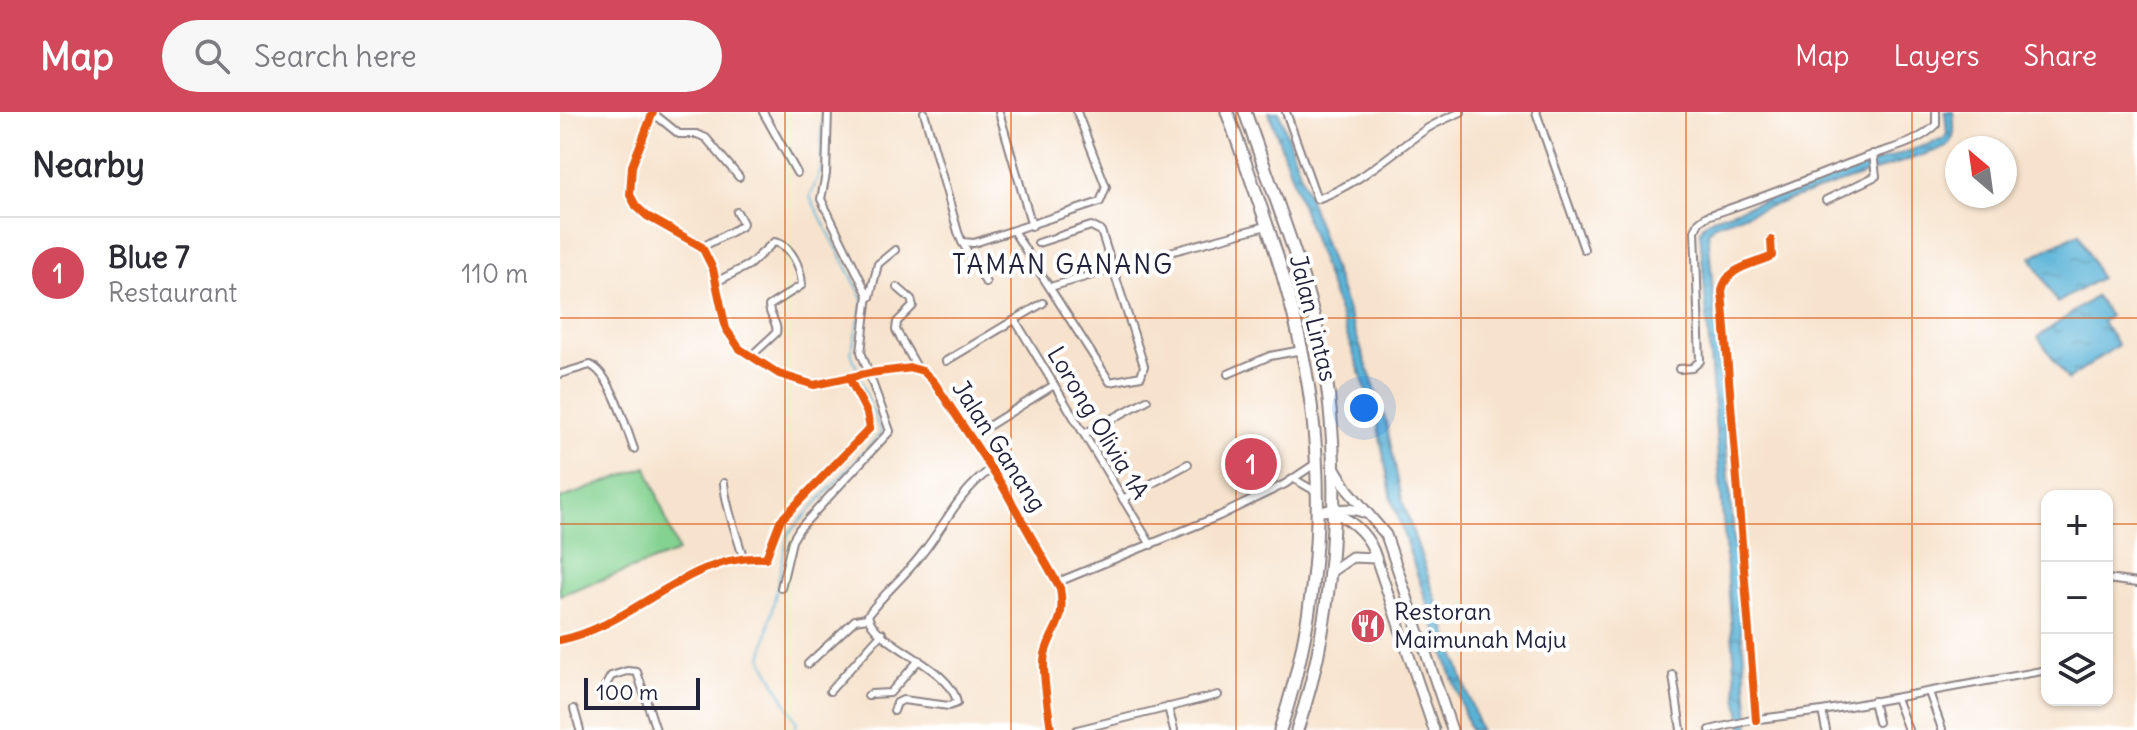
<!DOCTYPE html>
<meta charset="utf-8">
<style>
:root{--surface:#fff;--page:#f7f7f7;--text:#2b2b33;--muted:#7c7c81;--line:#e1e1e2;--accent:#d1495b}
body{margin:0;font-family:Delius,sans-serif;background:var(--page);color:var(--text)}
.controls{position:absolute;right:24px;bottom:24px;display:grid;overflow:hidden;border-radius:16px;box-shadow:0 2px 6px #0004}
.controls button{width:72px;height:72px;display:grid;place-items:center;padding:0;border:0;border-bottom:2px solid var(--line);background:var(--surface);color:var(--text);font:40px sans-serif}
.compass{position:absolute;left:1385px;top:24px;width:72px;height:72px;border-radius:50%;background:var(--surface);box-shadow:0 2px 6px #0004;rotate:331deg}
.scale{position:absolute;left:24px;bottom:20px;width:116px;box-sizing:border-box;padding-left:8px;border:4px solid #22223b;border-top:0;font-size:22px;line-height:28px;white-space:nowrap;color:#22223b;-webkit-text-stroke:6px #fff;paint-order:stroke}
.you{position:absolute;left:804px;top:296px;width:28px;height:28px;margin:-20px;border:6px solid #fff;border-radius:50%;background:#1a73e8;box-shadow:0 0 0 12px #1a73e833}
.badge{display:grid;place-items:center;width:52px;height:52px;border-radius:50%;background:var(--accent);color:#fff;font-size:26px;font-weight:700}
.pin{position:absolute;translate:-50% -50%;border:4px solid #fff;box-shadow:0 2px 8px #0006}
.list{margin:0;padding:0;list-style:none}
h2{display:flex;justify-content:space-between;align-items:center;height:104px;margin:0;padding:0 32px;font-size:34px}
h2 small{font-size:26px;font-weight:400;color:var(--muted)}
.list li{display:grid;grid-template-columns:52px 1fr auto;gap:24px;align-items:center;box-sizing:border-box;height:112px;padding:0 32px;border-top:2px solid var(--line)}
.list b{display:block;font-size:30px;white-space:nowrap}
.list p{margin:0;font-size:26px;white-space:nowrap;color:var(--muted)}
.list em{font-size:26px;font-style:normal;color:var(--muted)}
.icon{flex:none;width:44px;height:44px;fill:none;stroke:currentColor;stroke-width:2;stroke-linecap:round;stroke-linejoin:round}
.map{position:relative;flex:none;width:1577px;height:618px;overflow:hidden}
header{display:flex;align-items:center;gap:48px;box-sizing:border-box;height:112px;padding:0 40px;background:var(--accent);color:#fff}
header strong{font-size:38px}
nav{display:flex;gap:44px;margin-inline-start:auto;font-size:28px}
.search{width:560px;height:72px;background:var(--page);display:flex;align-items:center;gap:20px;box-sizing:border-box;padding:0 28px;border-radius:44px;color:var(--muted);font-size:30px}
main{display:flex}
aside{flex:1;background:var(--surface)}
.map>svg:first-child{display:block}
</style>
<header>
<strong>Map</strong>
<div class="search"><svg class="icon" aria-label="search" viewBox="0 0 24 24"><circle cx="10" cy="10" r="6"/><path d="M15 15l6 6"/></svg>Search here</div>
<nav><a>Map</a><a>Layers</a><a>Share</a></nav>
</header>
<main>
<aside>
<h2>Nearby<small></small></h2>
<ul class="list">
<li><span class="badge">1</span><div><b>Blue 7</b><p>Restaurant</p></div><em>110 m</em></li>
</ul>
</aside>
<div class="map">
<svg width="1577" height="618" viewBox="0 0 1577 618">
<defs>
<pattern id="water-ripples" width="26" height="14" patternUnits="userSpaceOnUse" patternTransform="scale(2)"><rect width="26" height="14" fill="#5ab3d7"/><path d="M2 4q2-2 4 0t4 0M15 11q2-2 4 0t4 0" fill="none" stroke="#4a91b0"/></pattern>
</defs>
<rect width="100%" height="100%" fill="#fff"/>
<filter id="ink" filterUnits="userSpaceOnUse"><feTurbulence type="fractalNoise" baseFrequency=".0125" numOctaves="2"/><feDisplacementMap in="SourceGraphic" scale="16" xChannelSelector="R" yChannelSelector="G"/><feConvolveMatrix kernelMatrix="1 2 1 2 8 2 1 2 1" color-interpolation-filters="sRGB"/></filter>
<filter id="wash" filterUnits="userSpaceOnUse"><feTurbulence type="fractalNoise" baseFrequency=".006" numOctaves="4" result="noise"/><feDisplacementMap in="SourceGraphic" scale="32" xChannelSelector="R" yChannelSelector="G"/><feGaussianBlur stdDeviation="1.8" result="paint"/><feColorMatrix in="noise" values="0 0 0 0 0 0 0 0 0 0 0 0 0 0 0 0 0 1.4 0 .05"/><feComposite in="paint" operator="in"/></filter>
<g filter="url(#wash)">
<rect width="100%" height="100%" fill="#f7e3cd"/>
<polygon fill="#84d291" stroke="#537a66" stroke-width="2" points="87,355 118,440 0,483 0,387"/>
<g fill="url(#water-ripples)" stroke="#3e6a89" stroke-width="2">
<polygon points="709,0 719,0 825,306 842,387 920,618 910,618 832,388 817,309"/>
<path d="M1385,0H1393C1394,13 1397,25 1387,35L1154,113L1148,120L1190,618H1183L1177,583L1140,119L1145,111L1153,106L1384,27L1387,21Z"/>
<polygon points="1519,121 1540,166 1497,191 1471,145"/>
<polygon points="1536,184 1550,204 1542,210 1558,233 1508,268 1478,225"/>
</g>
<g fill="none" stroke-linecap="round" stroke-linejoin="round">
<g stroke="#5ab3d7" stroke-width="2">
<polyline points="262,0 261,57 250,85 304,188 291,240 298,260"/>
<polyline points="235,618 237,611 202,547 228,422 321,321 300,266"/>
</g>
</g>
</g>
<g filter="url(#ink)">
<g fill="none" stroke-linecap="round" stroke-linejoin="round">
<defs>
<g id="street">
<path d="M93,0L72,54L70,83L76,94L87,104L142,135L153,157L166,217L180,237L219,262L254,273L310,261L352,256L363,259L374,270L442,373L500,476C506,512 493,513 485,542C481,558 489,600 491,618"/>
<polyline points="203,0 237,61"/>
<polyline points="364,0 398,120 402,130 414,131 540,90 546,75 517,0"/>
<polyline points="439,0 472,114"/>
<path d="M726,0L757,87C797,73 828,44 862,20C874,11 888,6 901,0"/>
<polyline points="976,0 1024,137"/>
<polyline points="93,1 119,22 137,22 146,26 179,65"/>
<polyline points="1266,88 1316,64 1313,42"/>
<polyline points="454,120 550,270 581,264 584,254 541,119 531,114 478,131"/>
<polyline points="402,130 426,171"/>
<polyline points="142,135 182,114 183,111 177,100"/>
<polyline points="599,143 706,114"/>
<path d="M156,170L189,153L214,130C232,133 241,156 242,173L209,194C209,204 219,212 216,221L190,245"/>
<polyline points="337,175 351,187 353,194 337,210 336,218 358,257"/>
<polyline points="490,175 553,157"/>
<polyline points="310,185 318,152 335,138"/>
<polyline points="455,208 591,433"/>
<polyline points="386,249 483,191"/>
<path d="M1119,257L1132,256L1140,249L1135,119L1139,110L1147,104C1199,88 1247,67 1298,48C1326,37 1354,34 1376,13V0"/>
<path d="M0,262L30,253C51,261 66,316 74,337"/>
<polyline points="668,262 710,244 742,238"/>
<polyline points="524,322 587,288"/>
<polyline points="411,325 494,273"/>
<polyline points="734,367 755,379"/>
<path d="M164,371C166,396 176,420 183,445"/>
<polyline points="563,387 628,352"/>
<polyline points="1547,467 1577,471"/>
<polyline points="498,470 659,404 725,372 755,352"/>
<polyline points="221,476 232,429 239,417 330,319 301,240 308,183 261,87 266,62 268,0"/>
<path d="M0,528C73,514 129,440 206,446L220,409L310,316L307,301L289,266"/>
<polyline points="248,552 295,508 307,506"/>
<polyline points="1113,563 1121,618"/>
<polyline points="43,578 51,564 67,559 77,560 96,618"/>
<polyline points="270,579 322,521"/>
<polyline points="1369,580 1382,617"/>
<polyline points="308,584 311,582 330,581 359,548"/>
<polyline points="1336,586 1348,618"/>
<polyline points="1313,589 1318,610"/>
<polyline points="608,595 614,618"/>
<polyline points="14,597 20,618"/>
<path d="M334,599L337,591L343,588L389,594L397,591C392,554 312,532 308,503C323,482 345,464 361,443C387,411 396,383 431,357"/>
<polyline points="1262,599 1266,618"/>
<path d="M1196,608L1162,179C1166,155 1193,153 1212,144L1211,128"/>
<polyline points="517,618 658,583"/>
<polyline points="1150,618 1191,608 1262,599 1487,558"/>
</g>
<g id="secondary">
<polyline points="773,353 788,378 826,423 892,618"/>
<path d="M757,399C775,399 788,394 806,401"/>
<path d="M772,399C793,409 810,423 816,446"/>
<polyline points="769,461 792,445 816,446 874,618"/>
</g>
<g id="highway">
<path d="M667,0C695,78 725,157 742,239C768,364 761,496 720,618"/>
<path d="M685,0C708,67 735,134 753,202C786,326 779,498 737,618"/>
</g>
</defs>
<use href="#street" stroke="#8c8284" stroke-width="10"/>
<use href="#secondary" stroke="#8c8284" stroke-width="13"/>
<use href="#highway" stroke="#8c8284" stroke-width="15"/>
<use href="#street" stroke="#fff" stroke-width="6"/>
<use href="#secondary" stroke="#fff" stroke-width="9"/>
<use href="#highway" stroke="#fff" stroke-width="11"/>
<defs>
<g id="cycleway">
<path d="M93,0L72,54L70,83L76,94L87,104L142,135L153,157L166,217L180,237L219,262L254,273L310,261L352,256L363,259L374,270L442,373L500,476C506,512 493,513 485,542C481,558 489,600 491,618"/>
<path d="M0,528C73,514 129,440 206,446L220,409L310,316L307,301L289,266"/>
<path d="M1196,608L1162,179C1166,155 1193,153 1212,144L1211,128"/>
</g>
</defs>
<use href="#cycleway" stroke="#fff" stroke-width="13"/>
<use href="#cycleway" stroke="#e8590c" stroke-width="8"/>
</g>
</g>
<path fill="none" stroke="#de560e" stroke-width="2" stroke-opacity="0.55" d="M225,0V618M451,0V618M676,0V618M901,0V618M1126,0V618M1352,0V618M0,206H1577M0,412H1487M1547,412H1577"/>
<defs>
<symbol id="restaurant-disc" viewBox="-11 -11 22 22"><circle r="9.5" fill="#d1495b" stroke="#fff"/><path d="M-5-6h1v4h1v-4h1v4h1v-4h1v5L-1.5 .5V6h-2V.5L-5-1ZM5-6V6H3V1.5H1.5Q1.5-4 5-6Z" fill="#fff"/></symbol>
</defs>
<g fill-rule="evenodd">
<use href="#restaurant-disc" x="788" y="494" width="40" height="40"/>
</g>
<g text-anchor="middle" stroke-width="8" stroke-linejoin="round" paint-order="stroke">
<g font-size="24" fill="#22223b" stroke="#fff">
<text transform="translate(753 206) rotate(76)" y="8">Jalan Lintas</text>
<text transform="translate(538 311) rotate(59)" y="8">Lorong Olivia 1A</text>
<text transform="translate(439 334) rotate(57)" y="8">Jalan Ganang</text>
</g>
<g font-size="24" fill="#22223b" stroke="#fff" text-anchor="start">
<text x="834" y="508">Restoran<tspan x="834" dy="28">Maimunah Maju</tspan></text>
</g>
<g font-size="26" letter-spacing="2" fill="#22223b" stroke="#fff">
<text x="503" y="162">TAMAN GANANG</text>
</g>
</g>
</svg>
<div class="controls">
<button>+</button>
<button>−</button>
<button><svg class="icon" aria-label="layers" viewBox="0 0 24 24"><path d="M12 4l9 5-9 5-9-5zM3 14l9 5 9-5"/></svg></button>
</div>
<svg class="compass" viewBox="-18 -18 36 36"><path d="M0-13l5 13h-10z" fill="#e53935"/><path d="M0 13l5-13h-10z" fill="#7c7c81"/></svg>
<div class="scale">100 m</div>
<div class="you"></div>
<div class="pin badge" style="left:691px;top:352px">1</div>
</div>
</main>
